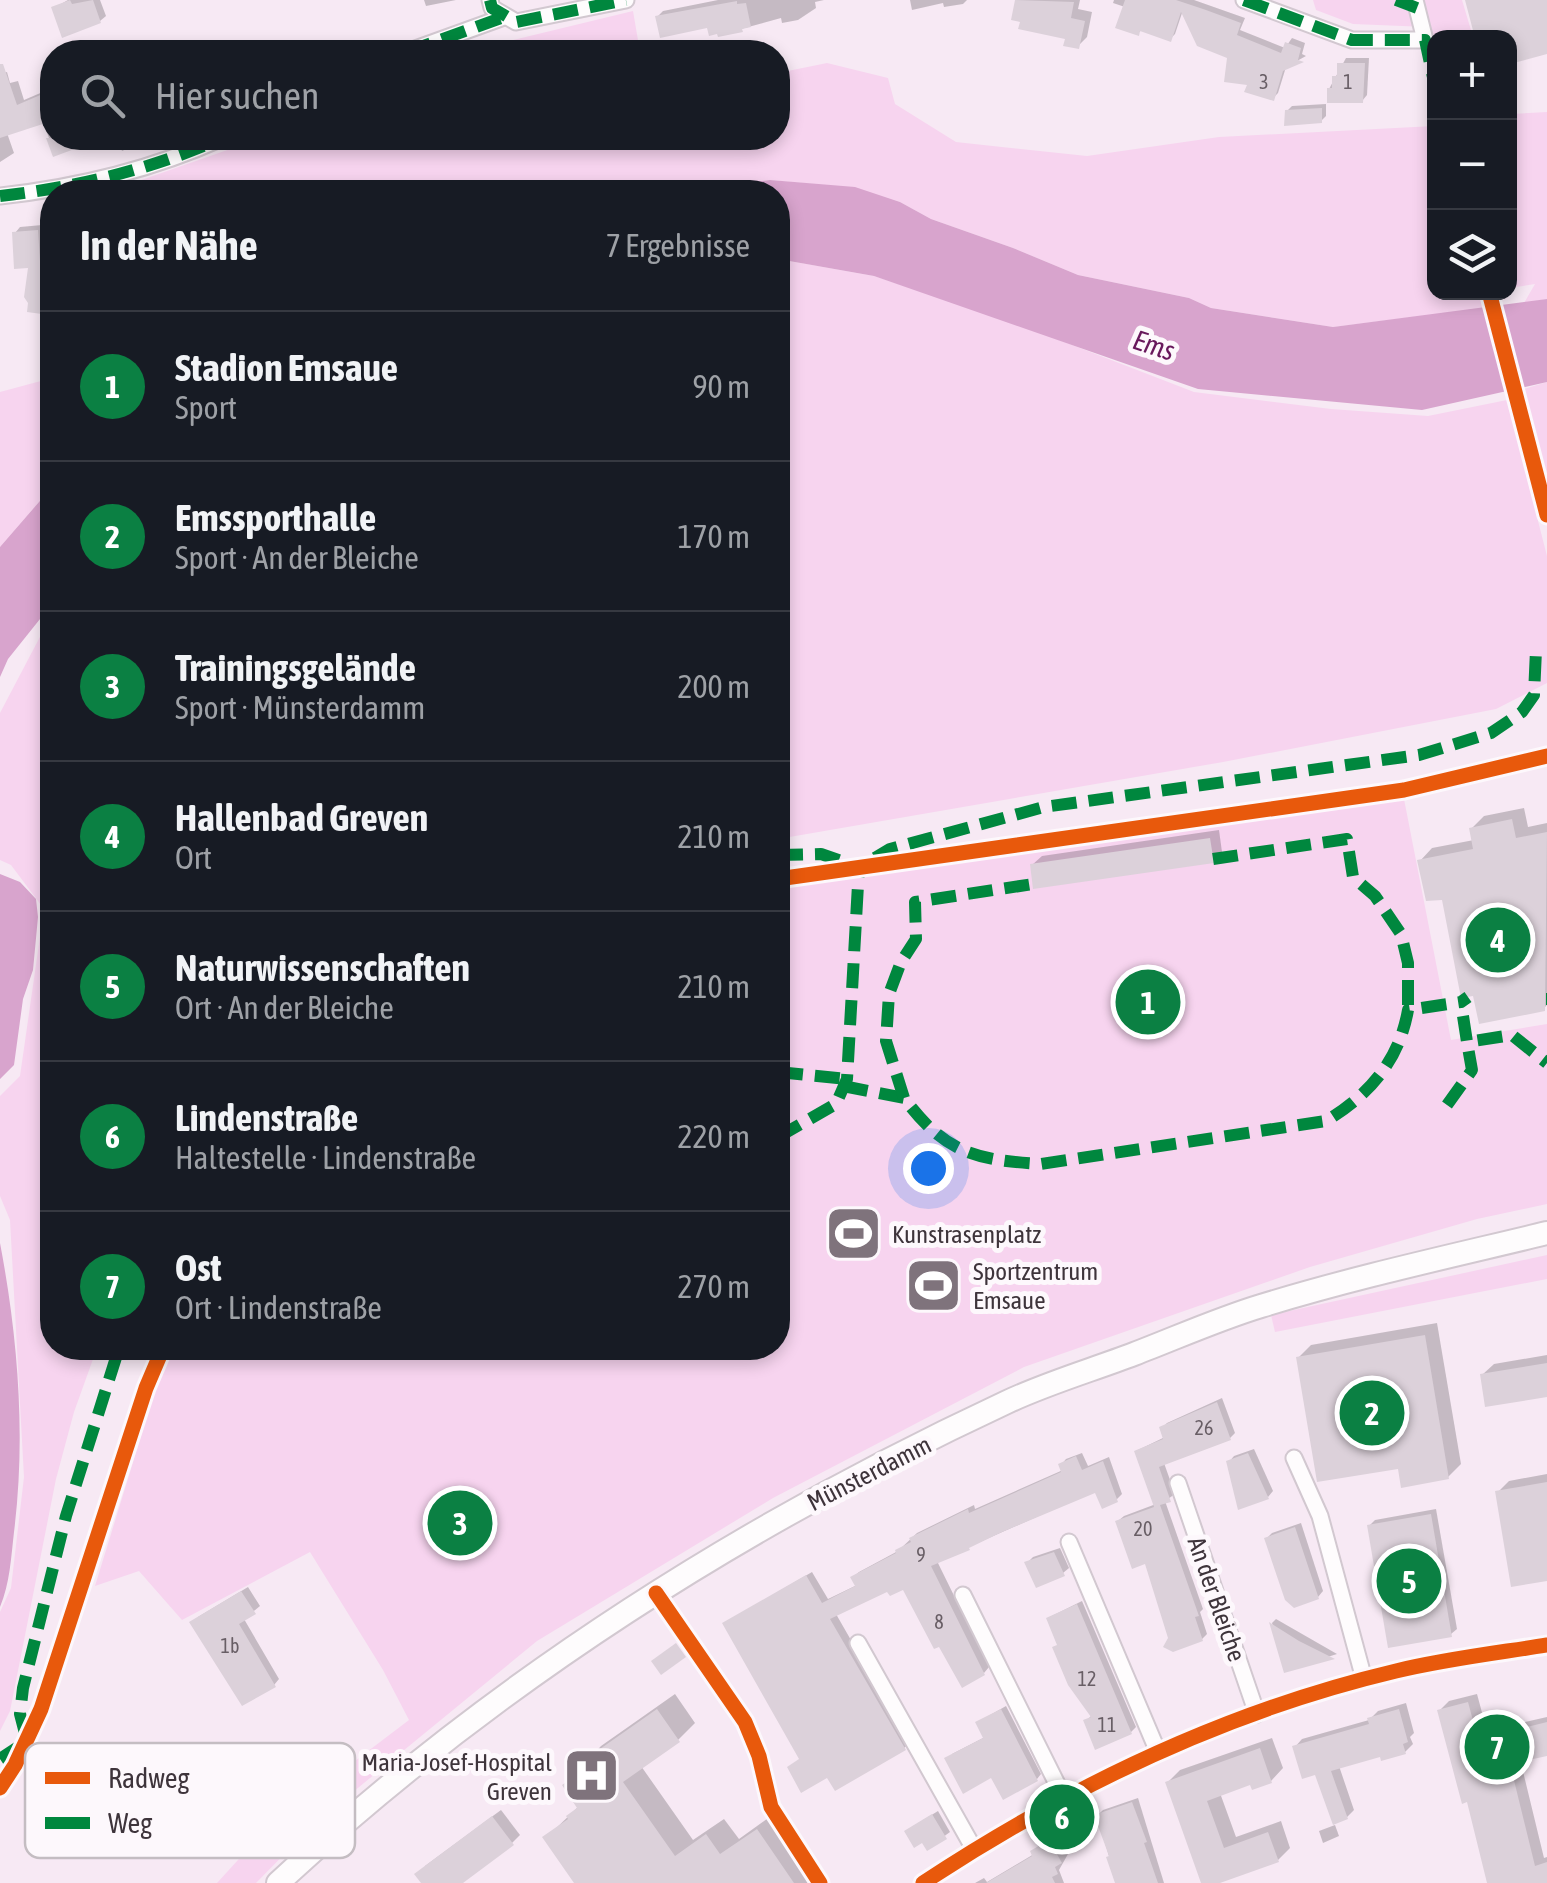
<!DOCTYPE html>
<html lang="de">
<meta charset="utf-8">
<style>
:root{--surface:#171b24;--page:#20242c;--text:#f1f3f6;--muted:#9ea1a6;--line:#363941;--accent:#0b8043}
body{margin:0;font-family:"Asap Condensed",sans-serif;background:var(--page);color:var(--text)}
.controls{position:absolute;right:30px;top:30px;display:grid;overflow:hidden;border-radius:20px;box-shadow:0 5px 15px #0003}
.controls button{width:90px;height:90px;display:grid;place-items:center;padding:0;border:0;border-bottom:2px solid var(--line);background:var(--surface);color:var(--text);font:50px sans-serif}
.you{position:absolute;left:928px;top:1168px;width:35px;height:35px;margin:-25px;border:8px solid #fff;border-radius:50%;background:#1a73e8;box-shadow:0 0 0 15px #1a73e833}
.badge{display:grid;place-items:center;width:65px;height:65px;border-radius:50%;background:var(--accent);color:#fff;font-size:32px;font-weight:700}
.pin{position:absolute;translate:-50% -50%;border:5px solid #fff;box-shadow:0 2px 10px #0006}
.list{margin:0;padding:0;list-style:none}
h2{display:flex;justify-content:space-between;align-items:center;height:130px;margin:0;padding:0 40px;font-size:42px}
h2 small{font-size:32px;font-weight:400;color:var(--muted)}
.list li{display:grid;grid-template-columns:65px 1fr auto;gap:30px;align-items:center;box-sizing:border-box;height:150px;padding:0 40px;border-top:2px solid var(--line)}
.list b{display:block;font-size:38px;white-space:nowrap}
.list p{margin:0;font-size:32px;white-space:nowrap;color:var(--muted)}
.list em{font-size:32px;font-style:normal;color:var(--muted)}
.icon{flex:none;width:55px;height:55px;fill:none;stroke:currentColor;stroke-width:2;stroke-linecap:round;stroke-linejoin:round}
.map{position:relative;flex:none;width:1547px;height:1883px;overflow:hidden}
.search{position:absolute;background:var(--surface);box-shadow:0 5px 15px #0003;left:40px;top:40px;width:750px;height:110px;display:flex;align-items:center;gap:25px;box-sizing:border-box;padding:0 35px;border-radius:40px;color:var(--muted);font-size:38px}
.panel{position:absolute;background:var(--surface);box-shadow:0 5px 15px #0003;left:40px;top:180px;width:750px;height:1180px;border-radius:40px}
.map>svg:first-child{display:block}
</style>
<div class="map">
<svg width="1547" height="1883" viewBox="0 0 1547 1883">
<rect width="100%" height="100%" fill="#f7e9f4"/>
<g fill="#f7d4ef">
<polygon points="1313,0 1462,0 1473,37 1434,38 1434,55 1427,27 1353,24 1316,10"/>
<polygon points="633,11 640,52 463,52"/>
<polygon points="827,63 888,78 895,104 956,142 1087,156 1219,137 1434,126 1434,292 1482,293 1485,308 1333,327 1211,308 1189,298 1078,275 1013,248 931,219 900,202 856,188 770,180 668,192 107,192 262,138 778,138 778,73"/>
<polygon points="1547,112 1547,299 1524,303 1535,284 1510,288 1510,114"/>
<polygon points="778,259 874,276 1010,321 1194,392 1331,409 1428,416 1507,400 1547,556 1547,683 1496,709 1223,762 778,839"/>
<polygon points="52,378 52,487 0,547 0,392"/>
<polygon points="1547,382 1547,479 1524,389"/>
<polygon points="52,614 52,1348 97,1348 74,1412 56,1479 10,1711 0,1731 0,1612 11,1588 24,1477 10,1220 0,1196 0,1096 20,1076 44,909 11,865 0,860 0,713"/>
<polygon points="1404,799 1451,1040 1547,1024 1547,1204 1477,1219 1310,1267 1024,1367 773,1498 537,1641 314,1824 256,1883 217,1883 268,1827 409,1720 383,1670 310,1552 182,1620 139,1571 95,1586 154,1394 172,1348 778,1348 778,889"/>
<polygon points="1547,1255 1547,1279 1275,1332 1271,1315"/>
</g>
<g fill="#d8a4cd">
<polygon points="770,180 855,187 900,202 931,219 1013,248 1078,275 1189,298 1211,308 1333,327 1547,299 1547,382 1422,410 1198,389 874,276 778,259 778,192 668,192"/>
<polygon points="52,487 52,604 8,659 0,677 0,547"/>
<polygon points="0,874 20,882 36,899 38,917 33,970 23,999 14,1065 0,1079"/>
<path d="M0,1243C18,1338 26,1436 14,1532C11,1558 10,1583 0,1607Z"/>
</g>
<polygon fill="#f7e9f4" points="1498,301 1521,395 1511,397 1483,303"/>
<g fill="#0003">
<polygon points="68,0 100,0 106,16 100,21 54,8"/>
<polygon points="424,0 456,0 426,6"/>
<polygon points="718,0 824,0 815,2 816,8 798,20 782,23 781,18 730,32 709,24 658,16 663,11"/>
<polygon points="910,0 967,0 963,4 944,7 943,3 912,10"/>
<polygon points="1017,0 1080,0 1078,9 1092,12 1087,37 1078,46 1068,37 1014,18"/>
<polygon points="1114,0 1194,0 1245,18 1240,30 1285,48 1292,38 1305,43 1302,54 1306,56 1286,67 1278,93 1273,98 1250,82 1183,10 1175,34 1170,39 1143,29 1138,33 1125,7 1113,3"/>
<polygon points="1346,58 1369,58 1367,95 1362,101 1329,89"/>
<polygon points="7,72 10,83 18,81 24,100 52,88 52,138 87,138 81,144 55,154 43,122 7,133 14,153 0,162 0,74"/>
<polygon points="1326,104 1326,116 1321,121 1287,111 1292,106"/>
<polygon points="117,138 151,138 122,151"/>
<polygon points="42,225 46,271 52,272 52,307 48,312 15,233 20,227"/>
<polygon points="1524,808 1528,827 1547,823 1547,1005 1544,1008 1444,897 1420,861 1432,848 1474,840 1472,828 1484,816"/>
<polygon points="1219,830 1222,852 1212,861 1032,865 1042,856"/>
<polygon points="1437,1323 1461,1464 1448,1477 1400,1466 1299,1357 1311,1345"/>
<polygon points="1547,1355 1547,1395 1482,1375 1494,1364"/>
<polygon points="1222,1398 1235,1433 1230,1438 1164,1463 1175,1494 1165,1501 1203,1609 1200,1612 1207,1634 1202,1639 1170,1638 1147,1560 1118,1521 1124,1516 1156,1504 1136,1451 1165,1437 1162,1428 1167,1423"/>
<polygon points="1254,1449 1273,1491 1268,1497 1229,1462 1234,1456"/>
<polygon points="1082,1453 1088,1466 1109,1457 1122,1494 1116,1500 1097,1490 937,1561 989,1667 984,1673 940,1643 904,1586 888,1588 836,1614 910,1743 904,1748 828,1775 790,1767 802,1758 725,1623 812,1572 828,1599 857,1585 853,1577 859,1572 898,1551 917,1533 974,1505 975,1509 1063,1470 1061,1465 1066,1459"/>
<polygon points="1547,1474 1547,1578 1498,1492 1509,1481"/>
<polygon points="1436,1509 1457,1629 1451,1634 1369,1526 1375,1520"/>
<polygon points="1301,1523 1323,1591 1318,1597 1267,1538 1272,1533"/>
<polygon points="1060,1548 1069,1568 1063,1573 1027,1563 1033,1557"/>
<polygon points="248,1587 260,1606 244,1619 279,1679 274,1685 198,1617"/>
<polygon points="1082,1601 1136,1727 1131,1732 1086,1721 1092,1715 1048,1618"/>
<polygon points="1276,1619 1337,1654 1286,1670 1272,1623"/>
<polygon points="675,1694 695,1723 678,1740 641,1766 693,1840 724,1819 739,1839 775,1813 823,1883 577,1883 546,1838 579,1806 565,1785 601,1746"/>
<polygon points="1477,1694 1487,1731 1547,1717 1547,1753 1520,1759 1544,1858 1547,1857 1547,1883 1489,1883 1469,1799 1440,1710 1449,1701"/>
<polygon points="1406,1703 1414,1733 1410,1737 1413,1744 1405,1752 1381,1754 1339,1766 1354,1810 1347,1817 1317,1772 1295,1747 1302,1739 1369,1720 1378,1711"/>
<polygon points="1006,1706 1041,1774 1037,1779 992,1775 952,1754 985,1737 978,1722"/>
<polygon points="1272,1738 1283,1768 1271,1781 1252,1782 1220,1793 1236,1837 1281,1821 1290,1848 1278,1860 1203,1883 1168,1782 1180,1770"/>
<polygon points="1138,1798 1164,1883 1117,1883 1097,1816 1103,1810"/>
<polygon points="501,1810 520,1835 512,1843 458,1883 424,1883 425,1866"/>
<polygon points="938,1811 950,1832 928,1848 912,1827"/>
<polygon points="1335,1825 1339,1836 1323,1843 1319,1831"/>
<polygon points="1057,1835 1068,1854 1059,1870 1064,1883 975,1883 984,1878 987,1882 1034,1854 1033,1852 1040,1845"/>
</g>
<g fill="#dcd1da">
<polygon points="70,0 72,4 93,0 101,23 62,38 51,7"/>
<polygon points="1015,0 1074,2 1071,18 1085,21 1079,49 1063,46 1065,39 1018,29 1020,22 1011,20"/>
<polygon points="1125,0 1176,0 1206,10 1241,23 1237,35 1281,53 1285,42 1301,48 1298,60 1304,62 1283,71 1274,101 1244,92 1247,85 1224,82 1227,58 1197,46 1181,12 1171,42 1140,31 1139,36 1115,28"/>
<polygon points="1465,0 1547,0 1547,54 1510,64 1510,38 1475,38"/>
<polygon points="737,1 737,4 746,3 751,27 742,29 743,32 718,37 717,34 709,36 707,28 660,38 655,16"/>
<polygon points="1337,63 1365,63 1363,103 1327,103 1327,88 1332,88 1332,76 1337,76"/>
<polygon points="0,64 3,64 17,105 52,90 52,121 0,138"/>
<polygon points="1322,108 1322,123 1284,126 1285,110"/>
<polygon points="46,138 100,138 101,139 53,157"/>
<polygon points="38,230 41,276 52,278 49,315 27,312 28,303 24,297 28,268 14,269 12,232"/>
<polygon points="1512,819 1516,838 1547,832 1545,1011 1479,1024 1473,996 1461,998 1442,900 1426,901 1417,860 1473,849 1469,828"/>
<polygon points="1210,838 1214,863 1033,889 1030,864"/>
<polygon points="1425,1335 1449,1479 1401,1488 1398,1469 1317,1482 1296,1357"/>
<polygon points="1547,1363 1547,1397 1485,1407 1480,1374"/>
<polygon points="1217,1402 1231,1440 1159,1467 1171,1502 1160,1505 1199,1616 1195,1617 1203,1641 1173,1652 1163,1647 1168,1638 1145,1564 1132,1569 1115,1521 1154,1507 1134,1451 1163,1439 1159,1427"/>
<polygon points="1248,1453 1269,1499 1238,1510 1226,1461"/>
<polygon points="1076,1456 1082,1470 1103,1461 1118,1502 1102,1509 1095,1493 1002,1532 969,1548 970,1550 931,1566 985,1675 962,1688 939,1647 934,1649 903,1590 890,1596 887,1592 830,1619 906,1750 835,1791 827,1778 801,1793 787,1767 799,1759 722,1623 806,1575 822,1603 855,1586 850,1577 896,1553 895,1550 911,1542 909,1538 968,1509 969,1513 1061,1472 1058,1464"/>
<polygon points="1547,1482 1547,1581 1511,1587 1495,1491"/>
<polygon points="1431,1514 1452,1637 1388,1648 1367,1525"/>
<polygon points="1295,1527 1319,1599 1294,1608 1285,1600 1264,1538"/>
<polygon points="1054,1552 1065,1576 1036,1588 1024,1562"/>
<polygon points="241,1591 256,1614 239,1624 276,1687 242,1706 189,1622"/>
<polygon points="1077,1604 1132,1734 1095,1750 1083,1720 1091,1717 1068,1685 1052,1647 1057,1645 1046,1618"/>
<polygon points="1269,1622 1299,1641 1335,1659 1284,1673"/>
<polygon points="676,1643 686,1657 661,1675 651,1661"/>
<polygon points="1468,1702 1478,1739 1547,1722 1547,1756 1510,1764 1535,1866 1547,1862 1547,1883 1487,1883 1467,1802 1462,1804 1437,1710"/>
<polygon points="657,1709 680,1742 623,1782 675,1856 706,1834 720,1854 757,1829 794,1883 574,1883 542,1837 568,1819 566,1816 577,1808 562,1785 585,1769 580,1763"/>
<polygon points="1001,1709 1038,1781 1003,1800 991,1778 963,1794 944,1758 983,1738 975,1722"/>
<polygon points="1399,1709 1408,1742 1403,1744 1406,1754 1381,1761 1380,1757 1331,1771 1348,1819 1333,1825 1315,1775 1302,1779 1292,1746 1369,1724 1367,1718"/>
<polygon points="1260,1748 1272,1783 1252,1790 1250,1785 1207,1801 1224,1848 1268,1832 1279,1862 1220,1883 1201,1883 1165,1782"/>
<polygon points="1132,1802 1147,1842 1144,1843 1158,1883 1115,1883 1106,1857 1109,1856 1094,1815"/>
<polygon points="932,1814 947,1839 927,1851 922,1843 914,1848 904,1831"/>
<polygon points="492,1816 514,1845 463,1883 421,1883 414,1874"/>
<polygon points="1049,1840 1062,1863 1055,1867 1058,1874 1052,1877 1055,1883 986,1883 1032,1856 1030,1851"/>
</g>
<g fill="none" stroke-linecap="round" stroke-linejoin="round">
<defs>
<g id="street">
<polyline points="490,0 492,8 516,22 626,0"/>
<polyline points="1244,0 1352,40 1425,40 1415,0"/>
<polyline points="407,52 504,17"/>
<path d="M0,196C74,188 153,169 222,138"/>
<polyline points="1294,1458 1320,1516 1364,1679"/>
<polyline points="1178,1483 1257,1714"/>
<polyline points="1069,1542 1158,1752"/>
<polyline points="656,1593 745,1722 759,1756 771,1807 820,1883"/>
<polyline points="963,1595 1064,1798"/>
<polyline points="858,1643 974,1849"/>
<path d="M923,1883C1067,1788 1227,1711 1396,1671C1445,1659 1497,1653 1547,1645"/>
</g>
<path id="secondary" d="M278,1883C492,1684 741,1526 1007,1402C1047,1383 1092,1370 1134,1354C1176,1338 1218,1319 1261,1306C1355,1277 1452,1256 1547,1233"/>
</defs>
<use href="#street" stroke="#d2c8d0" stroke-width="19"/>
<use href="#secondary" stroke="#d2c8d0" stroke-width="26"/>
<use href="#street" stroke="#fefcfd" stroke-width="15"/>
<use href="#secondary" stroke="#fefcfd" stroke-width="22"/>
<g stroke="#00873e" stroke-width="12" stroke-dasharray="25 12" stroke-linecap="butt">
<polyline points="490,0 492,8 516,22 626,0"/>
<polyline points="1244,0 1352,40 1425,40 1434,82"/>
<polyline points="1396,0 1417,8"/>
<polyline points="407,52 504,17"/>
<path d="M0,196C74,188 153,169 222,138"/>
<polyline points="778,855 821,854 850,864"/>
<polyline points="875,858 890,849 1044,807 1419,755 1491,733 1522,712 1534,695 1536,650"/>
<polyline points="1213,859 1347,839 1353,877 1375,896 1401,934 1408,963 1408,1010"/>
<polyline points="1546,999 1547,999"/>
<polyline points="1463,1016 1467,1042 1512,1035 1547,1063"/>
<polyline points="778,1072 847,1079"/>
<path d="M843,1086L904,1098C945,1153 975,1160 1041,1164L1326,1121C1369,1095 1399,1061 1408,1010L1461,1002L1468,997"/>
<polyline points="904,1098 886,1041 889,994 901,962 916,939 915,902 1033,884"/>
<polyline points="1447,1105 1472,1070 1467,1042"/>
<polyline points="778,1137 836,1104 847,1079 859,867"/>
<polyline points="0,1759 27,1741 20,1714 23,1688 66,1516 119,1348"/>
</g>
<defs>
<g id="cycleway">
<polyline points="1489,292 1547,515"/>
<polyline points="778,879 1404,790 1547,756"/>
<polyline points="656,1593 745,1722 759,1756 771,1807 820,1883"/>
<polyline points="0,1788 15,1765 41,1709 146,1388 163,1348"/>
<path d="M923,1883C1067,1788 1227,1711 1396,1671C1445,1659 1497,1653 1547,1645"/>
</g>
</defs>
<use href="#cycleway" stroke="#fdf8fc" stroke-width="21"/>
<use href="#cycleway" stroke="#e8590c" stroke-width="15"/>
</g>
<defs>
<symbol id="stadium-square" viewBox="-11 -11 22 22"><rect x="-9" y="-9" width="18" height="18" rx="4" fill="#7f737c" stroke="#fdf8fc"/><path d="M0-5a6.5 5 0 1 0 0 10a6.5 5 0 1 0 0-10ZM-3.5-1.8h7v3.6h-7Z" fill="#fff"/></symbol>
<symbol id="hospital-square" viewBox="-11 -11 22 22"><rect x="-9" y="-9" width="18" height="18" rx="4" fill="#7f737c" stroke="#fdf8fc"/><path d="M-5-5h3v3.5h4V-5h3V5h-3V1.5h-4V5h-3Z" fill="#fff"/></symbol>
</defs>
<g fill-rule="evenodd">
<use href="#stadium-square" x="822" y="1202" width="63" height="63"/>
<use href="#stadium-square" x="902" y="1254" width="63" height="63"/>
<use href="#hospital-square" x="560" y="1744" width="63" height="63"/>
</g>
<g text-anchor="middle" stroke-width="10" stroke-linejoin="round" paint-order="stroke">
<g font-size="20" fill="#685e65">
<text x="1264" y="89">3</text>
<text x="1348" y="89">1</text>
<text x="1204" y="1435">26</text>
<text x="1143" y="1536">20</text>
<text x="921" y="1562">9</text>
<text x="939" y="1629">8</text>
<text x="230" y="1653">1b</text>
<text x="1087" y="1686">12</text>
<text x="1107" y="1732">11</text>
</g>
<g font-size="25" fill="#3e343b" stroke="#fdf8fc" text-anchor="start">
<text x="892" y="1243">Kunstrasenplatz</text>
<text x="973" y="1280">Sportzentrum<tspan x="973" dy="29">Emsaue</tspan></text>
<text x="552" y="1771" text-anchor="end">Maria-Josef-Hospital<tspan x="552" dy="29">Greven</tspan></text>
</g>
<g font-size="25" fill="#3e343b" stroke="#fdf8fc">
<text transform="translate(869 1473) rotate(-27)" y="9">Münsterdamm</text>
<text transform="translate(1217 1599) rotate(71)" y="9">An der Bleiche</text>
</g>
<g font-size="28" font-style="italic" fill="#68185c" stroke="#fdf8fc">
<text transform="translate(1154 345) rotate(18)" y="10">Ems</text>
</g>
</g>
<rect x="25" y="1743" width="330" height="115" rx="15" fill="#fdf8fc" stroke="#c4bdc2" stroke-width="2.5"/>
<rect x="45" y="1772" width="45" height="12" fill="#e8590c"/>
<rect x="45" y="1817" width="45" height="12" fill="#00873e"/>
<g font-size="28" fill="#3e343b">
<text x="108" y="1788">Radweg</text>
<text x="108" y="1833">Weg</text>
</g>
</svg>
<div class="controls">
<button>+</button>
<button>−</button>
<button><svg class="icon" aria-label="layers" viewBox="0 0 24 24"><path d="M12 4l9 5-9 5-9-5zM3 14l9 5 9-5"/></svg></button>
</div>
<div class="you"></div>
<div class="pin badge" style="left:1148px;top:1002px">1</div>
<div class="pin badge" style="left:1372px;top:1413px">2</div>
<div class="pin badge" style="left:460px;top:1523px">3</div>
<div class="pin badge" style="left:1498px;top:940px">4</div>
<div class="pin badge" style="left:1409px;top:1581px">5</div>
<div class="pin badge" style="left:1062px;top:1817px">6</div>
<div class="pin badge" style="left:1497px;top:1747px">7</div>
<div class="search"><svg class="icon" aria-label="search" viewBox="0 0 24 24"><circle cx="10" cy="10" r="6"/><path d="M15 15l6 6"/></svg>Hier suchen</div>
<section class="panel">
<h2>In der Nähe<small>7 Ergebnisse</small></h2>
<ul class="list">
<li><span class="badge">1</span><div><b>Stadion Emsaue</b><p>Sport</p></div><em>90 m</em></li>
<li><span class="badge">2</span><div><b>Emssporthalle</b><p>Sport · An der Bleiche</p></div><em>170 m</em></li>
<li><span class="badge">3</span><div><b>Trainingsgelände</b><p>Sport · Münsterdamm</p></div><em>200 m</em></li>
<li><span class="badge">4</span><div><b>Hallenbad Greven</b><p>Ort</p></div><em>210 m</em></li>
<li><span class="badge">5</span><div><b>Naturwissenschaften</b><p>Ort · An der Bleiche</p></div><em>210 m</em></li>
<li><span class="badge">6</span><div><b>Lindenstraße</b><p>Haltestelle · Lindenstraße</p></div><em>220 m</em></li>
<li><span class="badge">7</span><div><b>Ost</b><p>Ort · Lindenstraße</p></div><em>270 m</em></li>
</ul>
</section>
</div>
